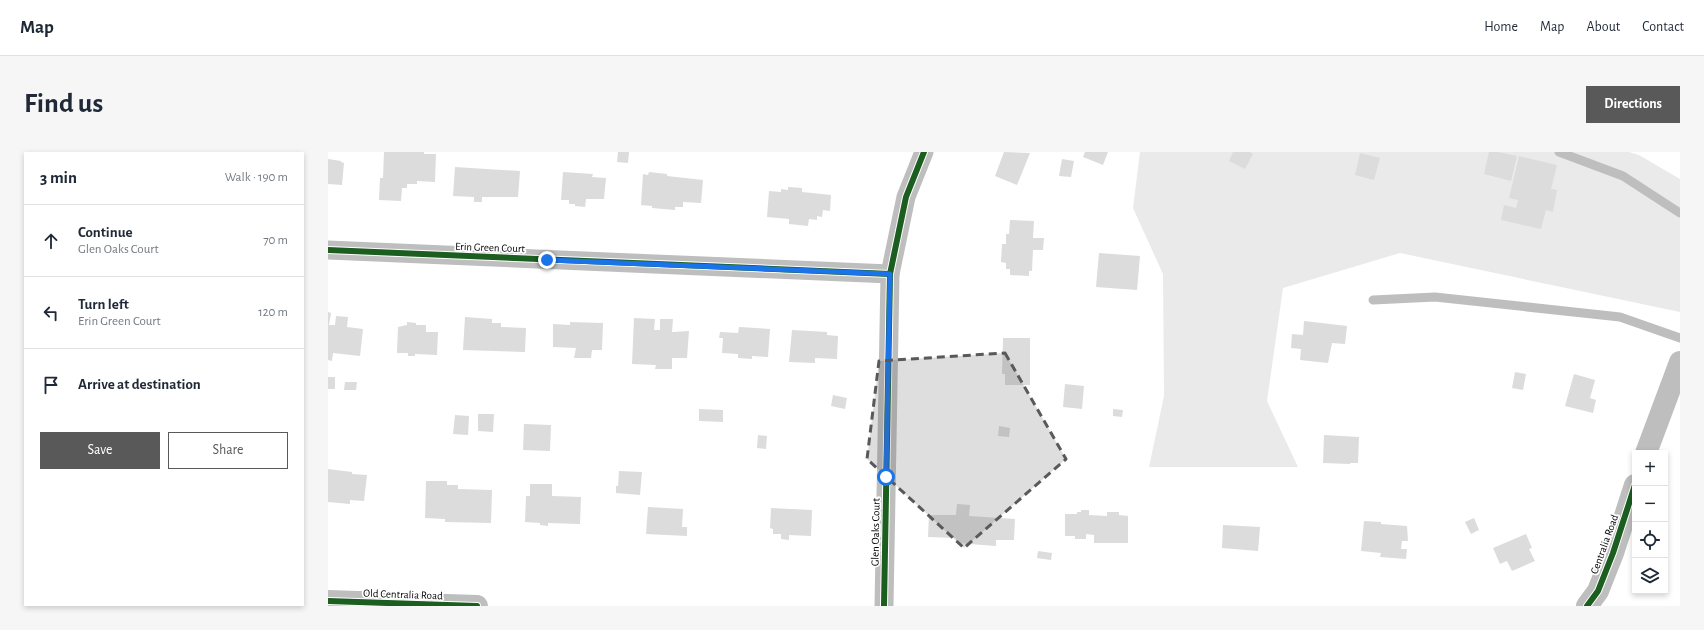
<!DOCTYPE html>
<meta charset="utf-8">
<style>
:root{--surface:#fff;--page:#f6f6f7;--text:#1f2937;--muted:#747a83;--line:#e0e1e3;--accent:#595959}
body{margin:0;font-family:"Alegreya Sans",sans-serif;background:var(--page);color:var(--text)}
.controls{position:absolute;right:12px;bottom:12px;display:grid;overflow:hidden;border-radius:0px;box-shadow:0 2px 6px #0003}
.controls button{width:36px;height:36px;display:grid;place-items:center;padding:0;border:0;border-bottom:1px solid var(--line);background:var(--surface);color:var(--text);font:20px sans-serif}
.stop{position:absolute;width:12px;height:12px;margin:-9px;border:3px solid #1a73e8;border-radius:50%;background:#fff}
.stop.end{background:#1a73e8;border-color:#fff;box-shadow:0 1px 4px #0008}
.list{margin:0;padding:0;list-style:none}
h2{display:flex;justify-content:space-between;align-items:center;height:52px;margin:0;padding:0 16px;font-size:17px}
h2 small{font-size:13px;font-weight:400;color:var(--muted)}
.list li{display:grid;grid-template-columns:26px 1fr auto;gap:12px;align-items:center;box-sizing:border-box;height:72px;padding:0 16px;border-top:1px solid var(--line)}
.list b{display:block;font-size:15px;white-space:nowrap}
.list p{margin:0;font-size:13px;white-space:nowrap;color:var(--muted)}
.list em{font-size:13px;font-style:normal;color:var(--muted)}
.actions{display:flex;gap:8px;padding:12px 16px}
.actions a{flex:1;padding:9px 0;border:1px solid var(--accent);border-radius:0px;text-align:center;font-size:14px;color:var(--accent)}
.actions .main{background:var(--accent);color:#fff}
.icon{flex:none;width:22px;height:22px;fill:none;stroke:currentColor;stroke-width:2;stroke-linecap:round;stroke-linejoin:round}
.map{position:relative;flex:none;width:1352px;height:454px;overflow:hidden;border-radius:0px}
header{display:flex;align-items:center;gap:24px;box-sizing:border-box;height:56px;padding:0 20px;background:var(--surface);border-bottom:1px solid var(--line)}
header strong{font-size:19px}
nav{display:flex;gap:22px;margin-inline-start:auto;font-size:14px}
.intro{display:flex;align-items:center;justify-content:space-between;box-sizing:border-box;height:96px;padding:0 24px}
h1{margin:0;font-size:28px}
.button{padding:10px 18px;border-radius:0px;background:var(--accent);color:#fff;font-size:14px;font-weight:700}
main{display:flex;gap:24px;padding:0 24px}
aside{flex:1;background:var(--surface);border-radius:0px;box-shadow:0 2px 6px #0003}
.map>svg:first-child{display:block}
</style>
<header>
<strong>Map</strong>
<nav><a>Home</a><a>Map</a><a>About</a><a>Contact</a></nav>
</header>
<div class="intro"><h1>Find us</h1><a class="button">Directions</a></div>
<main>
<aside>
<h2>3 min<small>Walk · 190 m</small></h2>
<ul class="list">
<li><svg class="icon" aria-label="ahead" viewBox="0 0 24 24"><path d="M12 20V5M6 11l6-6 6 6"/></svg><div><b>Continue</b><p>Glen Oaks Court</p></div><em>70 m</em></li>
<li><svg class="icon" aria-label="left" viewBox="0 0 24 24"><path d="M17 20v-9H6M10 6l-5 5 5 5"/></svg><div><b>Turn left</b><p>Erin Green Court</p></div><em>120 m</em></li>
<li><svg class="icon" aria-label="arrive" viewBox="0 0 24 24"><path d="M6 21V4h12l-3 4 3 4H6"/></svg><div><b>Arrive at destination</b></div></li>
</ul>
<div class="actions"><a class="main">Save</a><a>Share</a></div>
</aside>
<div class="map">
<svg width="1352" height="454" viewBox="0 0 1352 454">
<rect width="100%" height="100%" fill="#fff"/>
<polygon fill="#eaeaea" points="812,0 1301,0 1311,3 1352,27 1352,160 1072,101 955,136 939,249 970,315 821,315 836,244 835,122 805,56"/>
<g fill="#dcdcdc">
<polygon points="56,0 96,0 96,2 108,2 107,30 89,29 89,32 79,32 79,36 74,36 73,49 51,48 52,26 55,26"/>
<polygon points="290,0 301,0 300,11 289,10"/>
<polygon points="676,0 702,1 689,33 667,24"/>
<polygon points="757,0 780,0 775,13 755,5"/>
<polygon points="905,0 922,0 925,2 917,17 901,9"/>
<polygon points="1161,0 1170,0 1189,4 1183,29 1156,22"/>
<polygon points="1032,1 1052,6 1046,28 1027,23"/>
<polygon points="1191,4 1229,13 1223,37 1229,38 1225,60 1218,58 1213,77 1173,68 1176,53 1188,56 1190,48 1181,46"/>
<polygon points="0,7 13,9 13,10 16,11 14,33 0,32"/>
<polygon points="734,7 746,9 743,25 731,24"/>
<polygon points="127,15 192,19 190,45 154,45 154,50 146,50 146,45 125,44"/>
<polygon points="235,20 265,22 264,25 278,26 276,47 258,47 257,55 247,54 247,52 241,52 241,48 233,48"/>
<polygon points="321,20 339,22 339,24 375,28 373,51 355,50 355,55 347,55 347,58 324,56 324,54 313,53 315,22 320,23"/>
<polygon points="460,35 474,36 474,40 503,43 502,59 495,58 494,65 489,64 489,68 481,67 480,74 461,72 461,67 439,65 441,39 453,40 453,37 460,38"/>
<polygon points="682,68 706,69 705,86 716,86 715,98 705,98 704,119 701,119 701,124 682,123 682,117 678,117 678,111 673,110 674,92 678,92 678,82 681,82"/>
<polygon points="771,101 812,104 809,138 768,135"/>
<polygon points="0,160 3,161 1,173 7,173 8,164 20,165 19,175 35,177 32,204 5,201 4,209 0,208"/>
<polygon points="137,165 164,167 164,171 173,171 173,175 198,176 197,200 135,198"/>
<polygon points="306,166 327,167 326,178 332,178 332,167 345,167 344,180 361,179 359,206 344,206 344,217 327,217 328,213 304,212"/>
<polygon points="976,169 1019,174 1017,192 1004,191 1000,211 972,208 973,197 963,196 964,182 975,183"/>
<polygon points="79,170 88,171 88,173 98,173 98,180 110,180 109,203 87,202 87,204 80,204 80,201 69,201 70,175 79,173"/>
<polygon points="242,170 275,171 274,198 264,198 263,206 246,206 248,196 225,195 225,172 242,173"/>
<polygon points="411,175 442,177 440,205 424,204 424,207 410,206 410,202 394,201 395,186 391,186 392,180 410,181"/>
<polygon points="464,178 499,180 499,183 510,184 509,207 487,206 487,211 461,210"/>
<polygon points="675,186 702,186 702,233 677,233 677,222 674,222"/>
<polygon points="1187,220 1198,222 1195,238 1184,236"/>
<polygon points="1246,222 1267,228 1262,246 1268,248 1265,261 1237,254"/>
<rect x="0" y="225" width="7" height="12"/>
<polygon points="17,230 29,230 28,238 16,238"/>
<polygon points="737,232 756,234 754,257 735,255"/>
<polygon points="505,243 519,246 517,257 503,254"/>
<polygon points="371,257 395,258 395,270 371,269"/>
<polygon points="785,257 795,258 794,265 785,264"/>
<polygon points="150,262 166,262 165,280 150,279"/>
<polygon points="127,263 141,264 140,283 125,282"/>
<polygon points="196,272 223,273 222,299 195,298"/>
<polygon points="671,274 682,276 681,285 670,284"/>
<polygon points="430,283 439,284 438,297 429,296"/>
<polygon points="996,283 1031,285 1030,311 1022,311 1022,312 995,311"/>
<polygon points="0,317 24,320 24,322 39,323 36,349 22,348 22,352 0,350"/>
<polygon points="291,319 314,320 312,343 288,341 288,334 290,334"/>
<polygon points="98,329 119,329 119,333 130,333 130,337 164,338 163,371 117,370 117,367 97,366"/>
<polygon points="202,332 224,332 224,344 253,345 252,372 220,371 220,374 212,373 212,371 197,370 198,344 202,344"/>
<polygon points="629,352 642,353 641,364 687,367 686,388 668,388 668,394 628,391 628,386 600,385 601,363 628,363"/>
<polygon points="320,355 355,357 354,375 359,375 359,384 318,382"/>
<polygon points="443,356 484,358 483,384 461,383 461,388 453,387 453,382 445,382 445,377 442,376"/>
<polygon points="753,358 761,358 761,363 779,364 779,360 791,360 791,363 800,364 800,391 766,391 766,383 758,382 758,387 747,387 747,384 737,384 737,362 749,362 749,360 753,360"/>
<polygon points="1146,366 1151,378 1143,382 1137,370"/>
<polygon points="1036,369 1053,370 1053,372 1079,374 1080,389 1074,389 1073,397 1079,397 1078,407 1052,405 1053,401 1033,399"/>
<polygon points="895,373 932,375 930,399 894,396"/>
<polygon points="1198,382 1204,396 1201,397 1207,409 1184,419 1179,409 1172,412 1165,396"/>
<polygon points="710,399 724,401 723,408 709,406"/>
</g>
<g fill="none" stroke-linecap="round" stroke-linejoin="round">
<g stroke="#bebebe" stroke-width="9">
<polyline points="1231,0 1295,24 1352,61"/>
<polyline points="1045,148 1107,145 1292,165 1352,186"/>
</g>
<g stroke="#bebebe" stroke-width="19">
<polyline points="0,98 562,122"/>
<polyline points="556,454 562,122 578,45 596,0"/>
</g>
<g stroke="#bebebe" stroke-width="22">
<polyline points="1318,301 1352,210"/>
<polyline points="0,449 149,454"/>
<polyline points="1259,454 1270,439 1285,401 1307,333"/>
</g>
<defs>
<g id="cycleway">
<polyline points="0,98 562,122"/>
<polyline points="0,449 149,454"/>
<polyline points="556,454 562,122 578,45 596,0"/>
<polyline points="1259,454 1270,439 1285,401 1307,333"/>
</g>
</defs>
<use href="#cycleway" stroke="#fff" stroke-width="8"/>
<use href="#cycleway" stroke="#1b5e20" stroke-width="6"/>
</g>
<g fill="none" stroke-linecap="round" stroke-linejoin="round">
<polyline stroke="#1a73e8" stroke-width="5" points="219,108 562,122 558,325"/>
</g>
<path fill="#595959" fill-opacity="0.2" stroke="#595959" stroke-width="3" stroke-dasharray="8 5" stroke-linejoin="round" d="M677,201L738,307L636,396L539,307L551,209Z"/>
<g text-anchor="middle" stroke-width="3.5" stroke-linejoin="round" paint-order="stroke">
<g font-size="11" fill="#000" stroke="#fff">
<text transform="translate(162 95) rotate(2)" y="4">Erin Green Court</text>
<text transform="translate(547 380) rotate(-89)" y="4">Glen Oaks Court</text>
<text transform="translate(1276 392) rotate(-70)" y="4">Centralia Road</text>
<text transform="translate(75 442) rotate(2)" y="4">Old Centralia Road</text>
</g>
</g>
</svg>
<div class="controls">
<button>+</button>
<button>−</button>
<button><svg class="icon" aria-label="locate" viewBox="0 0 24 24"><circle cx="12" cy="12" r="6"/><path d="M12 2v4M12 18v4M2 12h4M18 12h4"/></svg></button>
<button><svg class="icon" aria-label="layers" viewBox="0 0 24 24"><path d="M12 4l9 5-9 5-9-5zM3 14l9 5 9-5"/></svg></button>
</div>
<div class="stop" style="left:558px;top:325px"></div>
<div class="stop end" style="left:219px;top:108px"></div>
</div>
</main>
